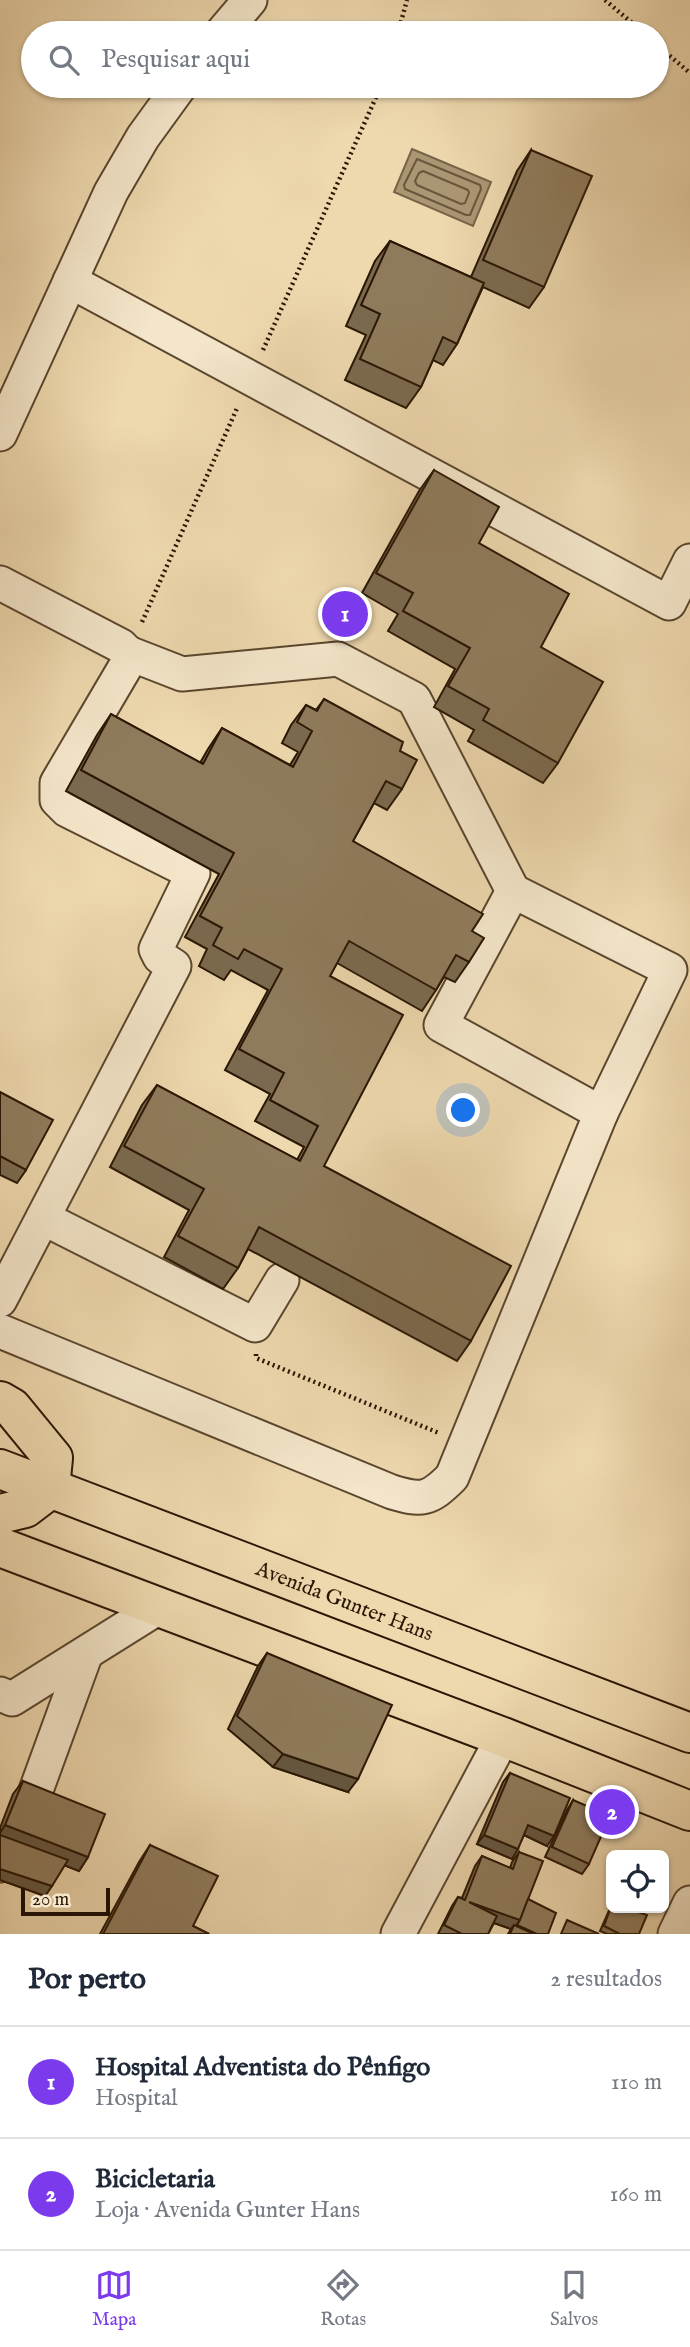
<!DOCTYPE html>
<html lang="pt">
<meta charset="utf-8">
<style>
:root{--surface:#fff;--page:#f2f2f3;--text:#1f2937;--muted:#747a83;--line:#e0e1e3;--accent:#7c3aed}
body{margin:0;font-family:"IM FELL English",serif;background:var(--page);color:var(--text)}
.controls{position:absolute;right:21px;bottom:21px;display:grid;overflow:hidden;border-radius:10px;box-shadow:0 2px 5px #0004}
.controls button{width:63px;height:63px;display:grid;place-items:center;padding:0;border:0;border-bottom:2px solid var(--line);background:var(--surface);color:var(--text);font:35px sans-serif}
.scale{position:absolute;left:21px;bottom:18px;width:89px;box-sizing:border-box;padding-left:7px;border:4px solid #291604;border-top:0;font-size:19px;line-height:24px;white-space:nowrap;color:#291604;-webkit-text-stroke:5px #f4e6ca;paint-order:stroke}
.you{position:absolute;left:464px;top:1111px;width:24px;height:24px;margin:-18px;border:5px solid #fff;border-radius:50%;background:#1a73e8;box-shadow:0 0 0 10px #1a73e833}
.badge{display:grid;place-items:center;width:46px;height:46px;border-radius:50%;background:var(--accent);color:#fff;font-size:23px;font-weight:700}
.pin{position:absolute;translate:-50% -50%;border:4px solid #fff;box-shadow:0 2px 7px #0006}
.list{margin:0;padding:0;list-style:none}
h2{display:flex;justify-content:space-between;align-items:center;height:91px;margin:0;padding:0 28px;font-size:30px}
h2 small{font-size:23px;font-weight:400;color:var(--muted)}
.list li{display:grid;grid-template-columns:46px 1fr auto;gap:21px;align-items:center;box-sizing:border-box;height:112px;padding:0 28px;border-top:2px solid var(--line)}
.list b{display:block;font-size:26px;white-space:nowrap}
.list p{margin:0;font-size:23px;white-space:nowrap;color:var(--muted)}
.list em{font-size:23px;font-style:normal;color:var(--muted)}
.icon{flex:none;width:38px;height:38px;fill:none;stroke:currentColor;stroke-width:2;stroke-linecap:round;stroke-linejoin:round}
.map{position:relative;flex:none;width:690px;height:1934px;overflow:hidden}
.search{position:absolute;background:var(--surface);box-shadow:0 2px 5px #0004;left:21px;right:21px;top:21px;height:77px;display:flex;align-items:center;gap:18px;box-sizing:border-box;padding:0 24px;border-radius:38px;color:var(--muted);font-size:26px}
.sheet{height:315px;background:var(--surface)}
nav{display:flex;justify-content:space-around;align-items:center;box-sizing:border-box;height:98px;border-top:2px solid var(--line);background:var(--surface);font-size:19px;color:var(--muted)}
nav a{display:grid;justify-items:center;gap:4px}
nav .on{color:var(--accent)}
.map>svg:first-child{display:block}
</style>
<div class="map">
<svg width="690" height="1934" viewBox="0 0 690 1934">
<rect width="100%" height="100%" fill="#eed8ae"/>
<filter id="stains"><feTurbulence type="fractalNoise" baseFrequency=".00286" numOctaves="4"/><feColorMatrix values="0 0 0 0 .2 0 0 0 0 .09 0 0 0 0 .02 0 0 0 .5 -.17"/></filter>
<radialGradient id="worn" r=".72"><stop offset=".6" stop-color="#630" stop-opacity="0"/><stop offset="1" stop-color="#630" stop-opacity=".3"/></radialGradient>
<polygon fill="#ab9674" stroke="#776347" stroke-width="2" points="412,149 491,182 473,226 394,192"/>
<g fill="none" stroke-linecap="round" stroke-linejoin="round">
<g stroke="#6a563c" stroke-width="2">
<polygon points="417,159 480,185 481,189 470,215 466,215 405,189 404,185"/>
<polygon points="423,171 468,190 469,193 465,203 461,204 417,185 415,181 419,173"/>
</g>
<defs>
<g id="minor">
<polyline points="222,33 250,0"/>
<polyline points="70,281 669,603 690,561"/>
<polyline points="0,434 111,192 143,137 180,86"/>
<polyline points="0,583 121,646 128,653 127,664 57,783 57,800 67,810 193,873 156,949 160,957 174,966 0,1300"/>
<polyline points="513,891 441,1025 601,1113"/>
<polyline points="43,1218 255,1325 282,1280"/>
<path d="M0,1331L392,1492C422,1501 429,1500 452,1477L601,1113L670,970L513,891L414,699L338,659L182,674L128,653"/>
<polyline points="0,1694 12,1699 159,1607"/>
<polyline points="0,1865 19,1837 86,1653"/>
<polyline points="398,1934 503,1737"/>
<polyline points="675,1934 690,1903"/>
</g>
<g id="major">
<polyline points="0,1401 12,1408 53,1458 50,1489 25,1508 0,1514"/>
<path id="s1" d="M0,1469L690,1733"/>
<polyline points="0,1547 503,1737 690,1811"/>
</g>
</defs>
<use href="#minor" stroke="#5a462e" stroke-width="37"/>
<use href="#major" stroke="#291604" stroke-width="42"/>
<g stroke="#291604" stroke-width="4.5" stroke-dasharray="2 3.5" stroke-linecap="butt">
<polyline points="605,0 644,33"/>
<polyline points="398,33 407,0"/>
<polyline points="657,45 690,73"/>
<polyline points="263,350 381,86"/>
<polyline points="142,622 238,406"/>
<polyline points="256,1354 256,1358 439,1433"/>
</g>
<use href="#minor" stroke="#f4e6ca" stroke-width="33"/>
<use href="#major" stroke="#eed8ae" stroke-width="38"/>
</g>
<g fill="#7b6a4f" stroke="#291604" stroke-width="2">
<polygon points="531,150 544,287 529,308 483,287 457,344 443,365 433,360 421,387 406,408 345,380 366,335 346,326 375,261 390,241 471,277 517,171"/>
<polygon points="434,470 541,647 558,763 543,783 468,741 474,730 434,707 455,669 388,631 398,614 362,593 419,491"/>
<polygon points="324,699 400,751 402,789 387,810 374,803 353,841 472,931 469,962 455,982 444,977 436,990 422,1011 337,963 330,976 324,1166 471,1341 457,1361 248,1249 238,1268 223,1289 164,1257 189,1210 110,1167 142,1105 157,1085 297,1160 304,1147 255,1121 270,1094 225,1070 268,990 231,970 224,980 199,966 207,949 185,937 219,874 66,791 97,735 111,714 200,763 208,749 222,728 290,765 298,752 282,743 291,725 306,705 316,710"/>
<polygon points="0,1092 26,1170 17,1183 0,1175"/>
<polygon points="267,1653 348,1792 273,1767 228,1729 258,1666"/>
<polygon points="510,1773 547,1846 524,1835 512,1859 477,1844 503,1782"/>
<polygon points="23,1781 88,1857 79,1871 64,1865 45,1896 0,1880 0,1828 13,1794"/>
<polygon points="573,1800 589,1864 582,1874 545,1857 567,1810"/>
<polygon points="150,1845 193,1926 209,1934 100,1934 139,1862"/>
<polygon points="519,1852 528,1899 548,1934 508,1934 511,1929 494,1923 488,1934 438,1934 452,1906 458,1897 462,1898 475,1866 482,1856 510,1868 512,1862"/>
<polygon points="611,1906 611,1908 639,1934 607,1934 600,1931"/>
</g>
<g fill="#645640" stroke="#291604" stroke-width="2">
<polygon points="283,1754 358,1779 348,1792 273,1767"/>
<polygon points="5,1825 88,1857 79,1871 0,1840 0,1833"/>
<polygon points="528,1825 554,1836 547,1846 522,1834"/>
<polygon points="484,1835 518,1849 512,1859 477,1844"/>
<polygon points="0,1869 52,1886 45,1896 0,1880"/>
<polygon points="469,1902 520,1920 513,1930 514,1925 511,1929 463,1912"/>
</g>
<g fill="#8f7b5c" stroke="#291604" stroke-width="2">
<polygon points="531,150 592,176 544,287 483,260"/>
<polygon points="390,241 484,283 457,344 443,337 421,387 360,359 380,314 361,305"/>
<polygon points="434,470 499,507 479,543 569,594 541,647 603,682 558,763 483,720 489,709 448,686 470,648 403,611 413,593 376,573"/>
<polygon points="324,699 403,742 400,751 417,760 402,789 386,781 353,841 483,914 472,931 484,938 469,962 456,955 436,990 349,941 330,976 403,1015 324,1166 511,1266 471,1341 259,1227 238,1268 178,1236 204,1189 124,1146 157,1085 300,1161 318,1126 270,1100 284,1073 239,1049 282,969 244,949 238,959 213,945 222,928 200,916 234,853 81,770 111,714 203,764 222,728 293,767 312,731 297,722 306,705 317,711"/>
<polygon points="0,1092 53,1120 26,1170 0,1156"/>
<polygon points="267,1653 392,1705 358,1779 283,1754 237,1716"/>
<polygon points="510,1773 570,1798 554,1836 528,1825 518,1849 484,1835"/>
<polygon points="23,1781 105,1814 88,1857 5,1825"/>
<polygon points="573,1800 610,1816 589,1864 552,1847"/>
<polygon points="0,1835 68,1860 52,1886 0,1869"/>
<polygon points="150,1845 218,1876 193,1926 209,1934 103,1934"/>
<polygon points="519,1852 543,1861 520,1920 469,1902 497,1916 488,1934 462,1934 444,1925 458,1897 465,1900 482,1856 513,1869"/>
<polygon points="528,1899 556,1913 548,1934 537,1934 517,1925 520,1920"/>
<polygon points="611,1907 626,1908 647,1915 639,1934 620,1934 604,1926"/>
<polygon points="567,1920 599,1934 561,1934"/>
<polygon points="514,1925 534,1934 510,1934"/>
</g>
<g text-anchor="middle" stroke-width="5" stroke-linejoin="round" paint-order="stroke">
<g font-size="21" fill="#291604" stroke="#f4e6ca">
<text dy="7" stroke="none"><textPath href="#s1" startOffset="369">Avenida Gunter Hans</textPath></text>
</g>
</g>
<rect width="100%" height="100%" filter="url(#stains)"/>
<rect width="100%" height="100%" fill="url(#worn)"/>
</svg>
<div class="controls">
<button><svg class="icon" aria-label="locate" viewBox="0 0 24 24"><circle cx="12" cy="12" r="6"/><path d="M12 2v4M12 18v4M2 12h4M18 12h4"/></svg></button>
</div>
<div class="scale">20 m</div>
<div class="you"></div>
<div class="pin badge" style="left:345px;top:614px">1</div>
<div class="pin badge" style="left:612px;top:1812px">2</div>
<div class="search"><svg class="icon" aria-label="search" viewBox="0 0 24 24"><circle cx="10" cy="10" r="6"/><path d="M15 15l6 6"/></svg>Pesquisar aqui</div>
</div>
<section class="sheet">
<h2>Por perto<small>2 resultados</small></h2>
<ul class="list">
<li><span class="badge">1</span><div><b>Hospital Adventista do Pênfigo</b><p>Hospital</p></div><em>110 m</em></li>
<li><span class="badge">2</span><div><b>Bicicletaria</b><p>Loja · Avenida Gunter Hans</p></div><em>160 m</em></li>
</ul>
</section>
<nav>
<a class="on"><svg class="icon" aria-label="map" viewBox="0 0 24 24"><path d="M3 6l6-2 6 2 6-2v14l-6 2-6-2-6 2zM9 4v14M15 6v14"/></svg>Mapa</a>
<a><svg class="icon" aria-label="directions" viewBox="0 0 24 24"><path d="M12 3l9 9-9 9-9-9zM9 14v-3h6M13 9l2 2-2 2"/></svg>Rotas</a>
<a><svg class="icon" aria-label="saved" viewBox="0 0 24 24"><path d="M7 4h10v16l-5-4-5 4z"/></svg>Salvos</a>
</nav>
